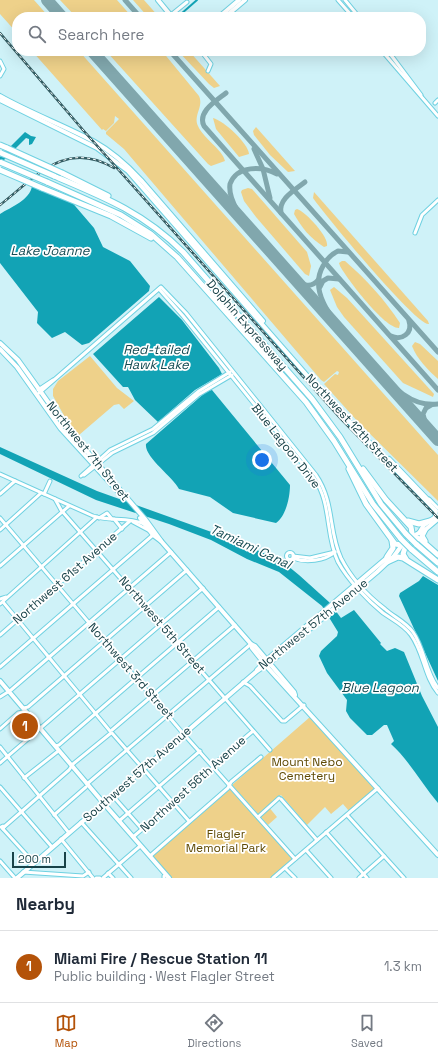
<!DOCTYPE html>
<meta charset="utf-8">
<style>
:root{--surface:#fff;--page:#f6f6f7;--text:#1f2937;--muted:#747a83;--line:#e0e1e3;--accent:#b45309}
body{margin:0;font-family:"Space Grotesk",sans-serif;background:var(--page);color:var(--text)}
.scale{position:absolute;left:12px;bottom:10px;width:54px;box-sizing:border-box;padding-left:4px;border:2px solid #184248;border-top:0;font-size:11px;line-height:14px;white-space:nowrap;color:#184248;-webkit-text-stroke:3px #fff;paint-order:stroke}
.you{position:absolute;left:262px;top:460px;width:14px;height:14px;margin:-10px;border:3px solid #fff;border-radius:50%;background:#1a73e8;box-shadow:0 0 0 6px #1a73e833}
.badge{display:grid;place-items:center;width:26px;height:26px;border-radius:50%;background:var(--accent);color:#fff;font-size:13px;font-weight:700}
.pin{position:absolute;translate:-50% -50%;border:2px solid #fff;box-shadow:0 1px 4px #0006}
.list{margin:0;padding:0;list-style:none}
h2{display:flex;justify-content:space-between;align-items:center;height:52px;margin:0;padding:0 16px;font-size:17px}
h2 small{font-size:13px;font-weight:400;color:var(--muted)}
.list li{display:grid;grid-template-columns:26px 1fr auto;gap:12px;align-items:center;box-sizing:border-box;height:72px;padding:0 16px;border-top:1px solid var(--line)}
.list b{display:block;font-size:15px;white-space:nowrap}
.list p{margin:0;font-size:13px;white-space:nowrap;color:var(--muted)}
.list em{font-size:13px;font-style:normal;color:var(--muted)}
.icon{flex:none;width:22px;height:22px;fill:none;stroke:currentColor;stroke-width:2;stroke-linecap:round;stroke-linejoin:round}
.map{position:relative;flex:none;width:438px;height:878px;overflow:hidden}
.search{position:absolute;background:var(--surface);box-shadow:0 4px 16px #0002;left:12px;right:12px;top:12px;height:44px;display:flex;align-items:center;gap:10px;box-sizing:border-box;padding:0 14px;border-radius:16px;color:var(--muted);font-size:15px}
.sheet{height:124px;background:var(--surface)}
nav{display:flex;justify-content:space-around;align-items:center;box-sizing:border-box;height:56px;border-top:1px solid var(--line);background:var(--surface);font-size:11px;color:var(--muted)}
nav a{display:grid;justify-items:center;gap:2px}
nav .on{color:var(--accent)}
.map>svg:first-child{display:block}
</style>
<div class="map">
<svg width="438" height="878" viewBox="0 0 438 878">
<rect width="100%" height="100%" fill="#cff2f8"/>
<g fill="#eed18a">
<polygon points="0,0 34,0 49,17 17,17 17,33 0,14"/>
<polygon points="60,0 117,0 132,17 76,17"/>
<polygon points="133,0 144,0 159,17 148,17"/>
<polygon points="32,51 79,51 438,455 438,501 359,423 324,384 335,374 338,375 339,372 337,371 324,382 321,380 135,162 124,149 106,134 106,132 119,119 115,116 114,123 106,131 103,129 102,130"/>
<path d="M106,51H162L199,96C204,107 193,115 198,126C203,138 223,150 225,161L211,166L208,164Z"/>
<polygon points="178,51 189,51 220,86 214,88 209,84"/>
<path d="M213,118C224,121 248,143 249,154L239,157L216,129Z"/>
<polygon points="256,127 295,171 288,172 270,155 254,135 253,131"/>
<polygon points="248,188 252,189 307,252 311,266 309,276 305,274 256,217 244,201 241,192 242,190"/>
<path d="M314,192L428,321L429,324C417,327 324,214 313,198Z"/>
<path d="M297,209C306,212 329,237 327,246L324,247C310,238 302,228 294,214L295,210Z"/>
<path d="M342,261H345C366,279 385,300 400,323L399,328C385,329 347,279 340,266L339,263Z"/>
<polygon points="334,287 347,298 434,394 433,397 403,383 344,317 337,307 330,290"/>
<path d="M415,342L420,344L438,361V379C428,370 417,359 412,346Z"/>
<polygon points="90,356 117,388 134,401 124,409 119,404 114,405 79,435 66,419 53,396 53,389 58,381"/>
<polygon points="310,717 375,789 349,811 343,804 331,814 325,807 307,825 281,795 268,806 277,817 268,825 232,785"/>
<polygon points="229,790 232,790 293,859 271,878 172,878 153,857 154,855"/>
</g>
<g fill="#12a3b5">
<polygon points="25,132 31,136 36,137 32,144 29,145 29,139 26,138 0,164 0,157"/>
<path d="M32,186L70,200L94,228L103,247L130,261L150,286L149,291L89,343L82,345L65,332L52,338L37,323L38,312L0,263V214C11,207 30,200 32,186Z"/>
<polygon points="159,297 182,320 219,368 222,374 195,390 158,422 135,400 128,387 123,387 93,354"/>
<path d="M212,390L290,485C290,497 286,516 276,523L233,513L210,497L179,489C173,477 144,457 146,444L207,391Z"/>
<path d="M0,447L97,491L231,539L273,557L288,566L299,575L329,602L341,618L354,610L381,643L380,644L387,651L395,648L404,652L422,696L438,727V803C422,784 408,759 391,744L394,741L387,725H384L372,735H367L350,718L346,711L347,700L327,673L319,656L321,651L337,636L338,632L322,606L279,572L247,559L211,540L169,524L96,500L0,454Z"/>
<polygon points="423,576 438,585 438,681 399,596 400,593 419,581"/>
</g>
<g fill="none" stroke-linecap="round" stroke-linejoin="round">
<polyline stroke="#12a3b5" stroke-width="2" points="181,14 197,0"/>
<g stroke="#81a7ad" stroke-width="5">
<polyline points="125,0 140,17"/>
<polyline points="170,51 438,352"/>
<path d="M226,93C216,101 197,112 204,126L438,390"/>
<polyline points="254,149 263,169 270,198"/>
<path d="M281,213C278,199 295,190 305,182"/>
<path d="M264,244C252,228 227,206 230,184C237,165 262,166 277,174"/>
<path d="M348,252L338,251C332,254 326,260 323,266C307,294 337,324 354,345"/>
<path d="M295,278C303,286 311,289 319,279"/>
<polyline points="320,287 323,281 328,278 339,279"/>
<path d="M391,336C402,341 413,333 409,321"/>
<path d="M369,361C387,380 408,408 438,404"/>
<polyline points="426,426 423,414 426,408 431,405"/>
</g>
<g stroke="#81a7ad" stroke-width="12">
<polyline points="47,0 62,17"/>
<polyline points="92,51 438,440"/>
</g>
<defs>
<g id="minor">
<polyline points="338,0 353,17"/>
<polyline points="345,0 359,17"/>
<polyline points="171,15 187,2"/>
<polyline points="201,51 211,64 208,71"/>
<polyline points="382,51 438,116"/>
<polyline points="388,51 421,95"/>
<polyline points="0,61 4,69 0,76"/>
<polyline points="435,103 438,100"/>
<polyline points="415,233 422,215 438,200"/>
<path d="M159,289L183,316L314,478C332,504 325,535 338,562C348,580 367,600 383,613C393,620 404,625 411,635C424,653 424,676 438,693"/>
<polyline points="38,390 53,380"/>
<path d="M39,393L161,287L186,313L316,475C335,503 328,530 341,558C351,578 368,596 385,609C394,617 406,622 413,632C425,649 425,672 438,688"/>
<path d="M0,474L93,516C110,522 127,516 144,524"/>
<polyline points="84,475 112,453 153,433 198,395 232,375"/>
<polyline points="81,476 110,450 153,429 199,391 230,372"/>
<polyline points="0,494 15,481"/>
<polyline points="44,494 50,481"/>
<polyline points="55,499 61,510 270,750"/>
<polyline points="429,499 438,508"/>
<polyline points="0,518 181,731 295,859"/>
<polyline points="99,518 107,513 112,519"/>
<polyline points="114,519 122,529"/>
<polyline points="133,522 148,530"/>
<polyline points="0,530 41,493"/>
<circle cx="290" cy="556" r="3.5"/>
<polyline points="293,556 310,558 335,552"/>
<path d="M293,558C305,563 325,561 335,552"/>
<polyline points="0,566 69,506"/>
<polyline points="0,599 6,597"/>
<polyline points="3,602 110,731"/>
<polyline points="0,604 97,517"/>
<polyline points="0,635 130,521"/>
<polyline points="0,667 153,535"/>
<polyline points="243,682 250,686 282,721 285,721 304,705"/>
<polyline points="0,697 11,690 171,552"/>
<polyline points="24,708 28,707 187,570"/>
<polyline points="0,729 18,713 23,712"/>
<polyline points="112,730 235,625"/>
<polyline points="112,733 189,821"/>
<polyline points="55,746 59,745 219,607"/>
<polyline points="0,747 69,833"/>
<polyline points="0,763 203,588"/>
<polyline points="24,778 57,752"/>
<polyline points="87,784 251,644"/>
<polyline points="0,787 52,847"/>
<polyline points="112,795 142,829"/>
<polyline points="281,799 317,840"/>
<polyline points="54,815 86,787"/>
<polyline points="347,815 404,878"/>
<polyline points="258,817 279,798"/>
<polyline points="119,821 200,751"/>
<polyline points="81,822 131,878"/>
<polygon points="3,826 4,827 3,829 1,827"/>
<polyline points="4,827 69,770 73,764 111,733"/>
<polyline points="3,829 34,863"/>
<polyline points="326,832 367,878"/>
<polyline points="133,837 212,769 215,763 253,731"/>
<polyline points="61,839 93,878"/>
<polyline points="306,850 331,878"/>
<polyline points="150,856 228,788 231,782 261,757"/>
<polyline points="0,861 15,878"/>
<polyline points="285,868 295,878"/>
<polyline points="23,872 83,876 89,872"/>
<polyline points="108,873 113,878"/>
<polyline points="96,878 100,878"/>
<polyline points="103,878 139,847"/>
<polyline points="164,878 164,876"/>
<polyline points="273,878 378,788"/>
<polyline points="359,878 384,856"/>
</g>
<g id="major">
<polyline points="158,0 172,17"/>
<polyline points="219,17 239,0"/>
<polyline points="225,17 245,0"/>
<path d="M0,96C30,113 63,125 93,141C111,151 127,165 141,180L263,321"/>
<polyline points="0,100 97,148 128,171 331,403 436,511 435,517"/>
<polyline points="0,343 18,360 66,427 145,519 161,541 251,644 255,646 294,692 295,695"/>
<polyline points="0,349 17,367 61,429 123,497"/>
<polyline points="389,459 430,502"/>
<polyline points="140,518 153,535 161,541"/>
<polyline points="419,533 424,525 437,516"/>
<polyline points="251,644 252,648 268,668 438,855"/>
<polyline points="257,670 270,657 389,556"/>
<polyline points="0,681 106,806 169,878"/>
<polyline points="17,878 257,671 273,660 377,572 394,556 402,545 415,535 425,530 438,519"/>
</g>
<g id="highway">
<polyline points="0,145 7,148"/>
<polyline points="62,173 108,196"/>
<path d="M54,176C104,197 144,213 183,252L312,399L340,437L381,504L406,534"/>
<polyline points="47,182 121,215 151,234 177,257 306,402 334,441 373,504 401,539"/>
<polyline points="42,188 111,216 151,238"/>
<polyline points="349,469 366,504 395,544 402,545"/>
<polyline points="363,469 386,500 411,527 412,533 410,539"/>
<polyline points="408,521 419,524 430,521"/>
<polyline points="416,538 420,539 438,555"/>
<polyline points="425,541 422,536 425,530"/>
<polyline points="416,544 438,563"/>
<polyline points="405,548 403,554 406,559"/>
<polyline points="411,549 438,572"/>
<polyline points="387,557 393,548 392,541"/>
<polyline points="387,562 398,557 403,558 438,580"/>
</g>
</defs>
<use href="#minor" stroke="#6fd1e1" stroke-width="5"/>
<use href="#major" stroke="#6fd1e1" stroke-width="6"/>
<use href="#highway" stroke="#6fd1e1" stroke-width="7"/>
<use href="#minor" stroke="#fff" stroke-width="3"/>
<use href="#major" stroke="#fff" stroke-width="4"/>
<use href="#highway" stroke="#fff" stroke-width="5"/>
<defs>
<g id="rail">
<polyline points="0,33 83,130 341,419 438,518"/>
<path d="M0,205C36,177 65,139 114,168"/>
</g>
</defs>
<use href="#rail" stroke="#335c62" stroke-width="2.5"/>
<use href="#rail" stroke="#fff" stroke-width="1" stroke-dasharray="3" stroke-linecap="butt"/>
<defs>
<g id="highway-bridge">
<polyline points="7,148 62,173"/>
<polyline points="1,153 54,176"/>
<polyline points="0,162 47,182"/>
<polyline points="0,170 42,188"/>
<polyline points="406,534 416,544"/>
<polyline points="401,539 411,549"/>
</g>
</defs>
<use href="#highway-bridge" stroke="#6fd1e1" stroke-width="7" stroke-linecap="butt"/>
<use href="#highway-bridge" stroke="#fff" stroke-width="5"/>
</g>
<g text-anchor="middle" stroke-width="3.5" stroke-linejoin="round" paint-order="stroke">
<g font-size="12" fill="#184248" stroke="#fff">
<text transform="translate(247 325) rotate(49)" y="4">Dolphin Expressway</text>
<text transform="translate(352 423) rotate(47)" y="4">Northwest 12th Street</text>
<text transform="translate(286 446) rotate(52)" y="4">Blue Lagoon Drive</text>
<text transform="translate(88 451) rotate(51)" y="4">Northwest 7th Street</text>
<text transform="translate(65 578) rotate(-41)" y="4">Northwest 61st Avenue</text>
<text transform="translate(313 624) rotate(-39)" y="4">Northwest 57th Avenue</text>
<text transform="translate(162 625) rotate(49)" y="4">Northwest 5th Street</text>
<text transform="translate(131 671) rotate(49)" y="4">Northwest 3rd Street</text>
<text transform="translate(137 774) rotate(-41)" y="4">Southwest 57th Avenue</text>
<text transform="translate(193 784) rotate(-42)" y="4">Northwest 56th Avenue</text>
</g>
<g font-size="12" fill="#604b05" stroke="#fff">
<text x="307" y="766">Mount Nebo<tspan x="307" dy="14">Cemetery</tspan></text>
<text x="226" y="838">Flagler<tspan x="226" dy="14">Memorial Park</tspan></text>
</g>
<g font-size="13" font-style="italic" fill="#154b53" stroke="#fff">
<text x="50" y="255">Lake Joanne</text>
<text x="156" y="354">Red-tailed<tspan x="156" dy="15">Hawk Lake</tspan></text>
<text transform="translate(251 546) rotate(25)" y="5">Tamiami Canal</text>
<text x="380" y="692">Blue Lagoon</text>
</g>
</g>
</svg>
<div class="scale">200 m</div>
<div class="you"></div>
<div class="pin badge" style="left:25px;top:726px">1</div>
<div class="search"><svg class="icon" aria-label="search" viewBox="0 0 24 24"><circle cx="10" cy="10" r="6"/><path d="M15 15l6 6"/></svg>Search here</div>
</div>
<section class="sheet">
<h2>Nearby<small></small></h2>
<ul class="list">
<li><span class="badge">1</span><div><b>Miami Fire / Rescue Station 11</b><p>Public building · West Flagler Street</p></div><em>1.3 km</em></li>
</ul>
</section>
<nav>
<a class="on"><svg class="icon" aria-label="map" viewBox="0 0 24 24"><path d="M3 6l6-2 6 2 6-2v14l-6 2-6-2-6 2zM9 4v14M15 6v14"/></svg>Map</a>
<a><svg class="icon" aria-label="directions" viewBox="0 0 24 24"><path d="M12 3l9 9-9 9-9-9zM9 14v-3h6M13 9l2 2-2 2"/></svg>Directions</a>
<a><svg class="icon" aria-label="saved" viewBox="0 0 24 24"><path d="M7 4h10v16l-5-4-5 4z"/></svg>Saved</a>
</nav>
